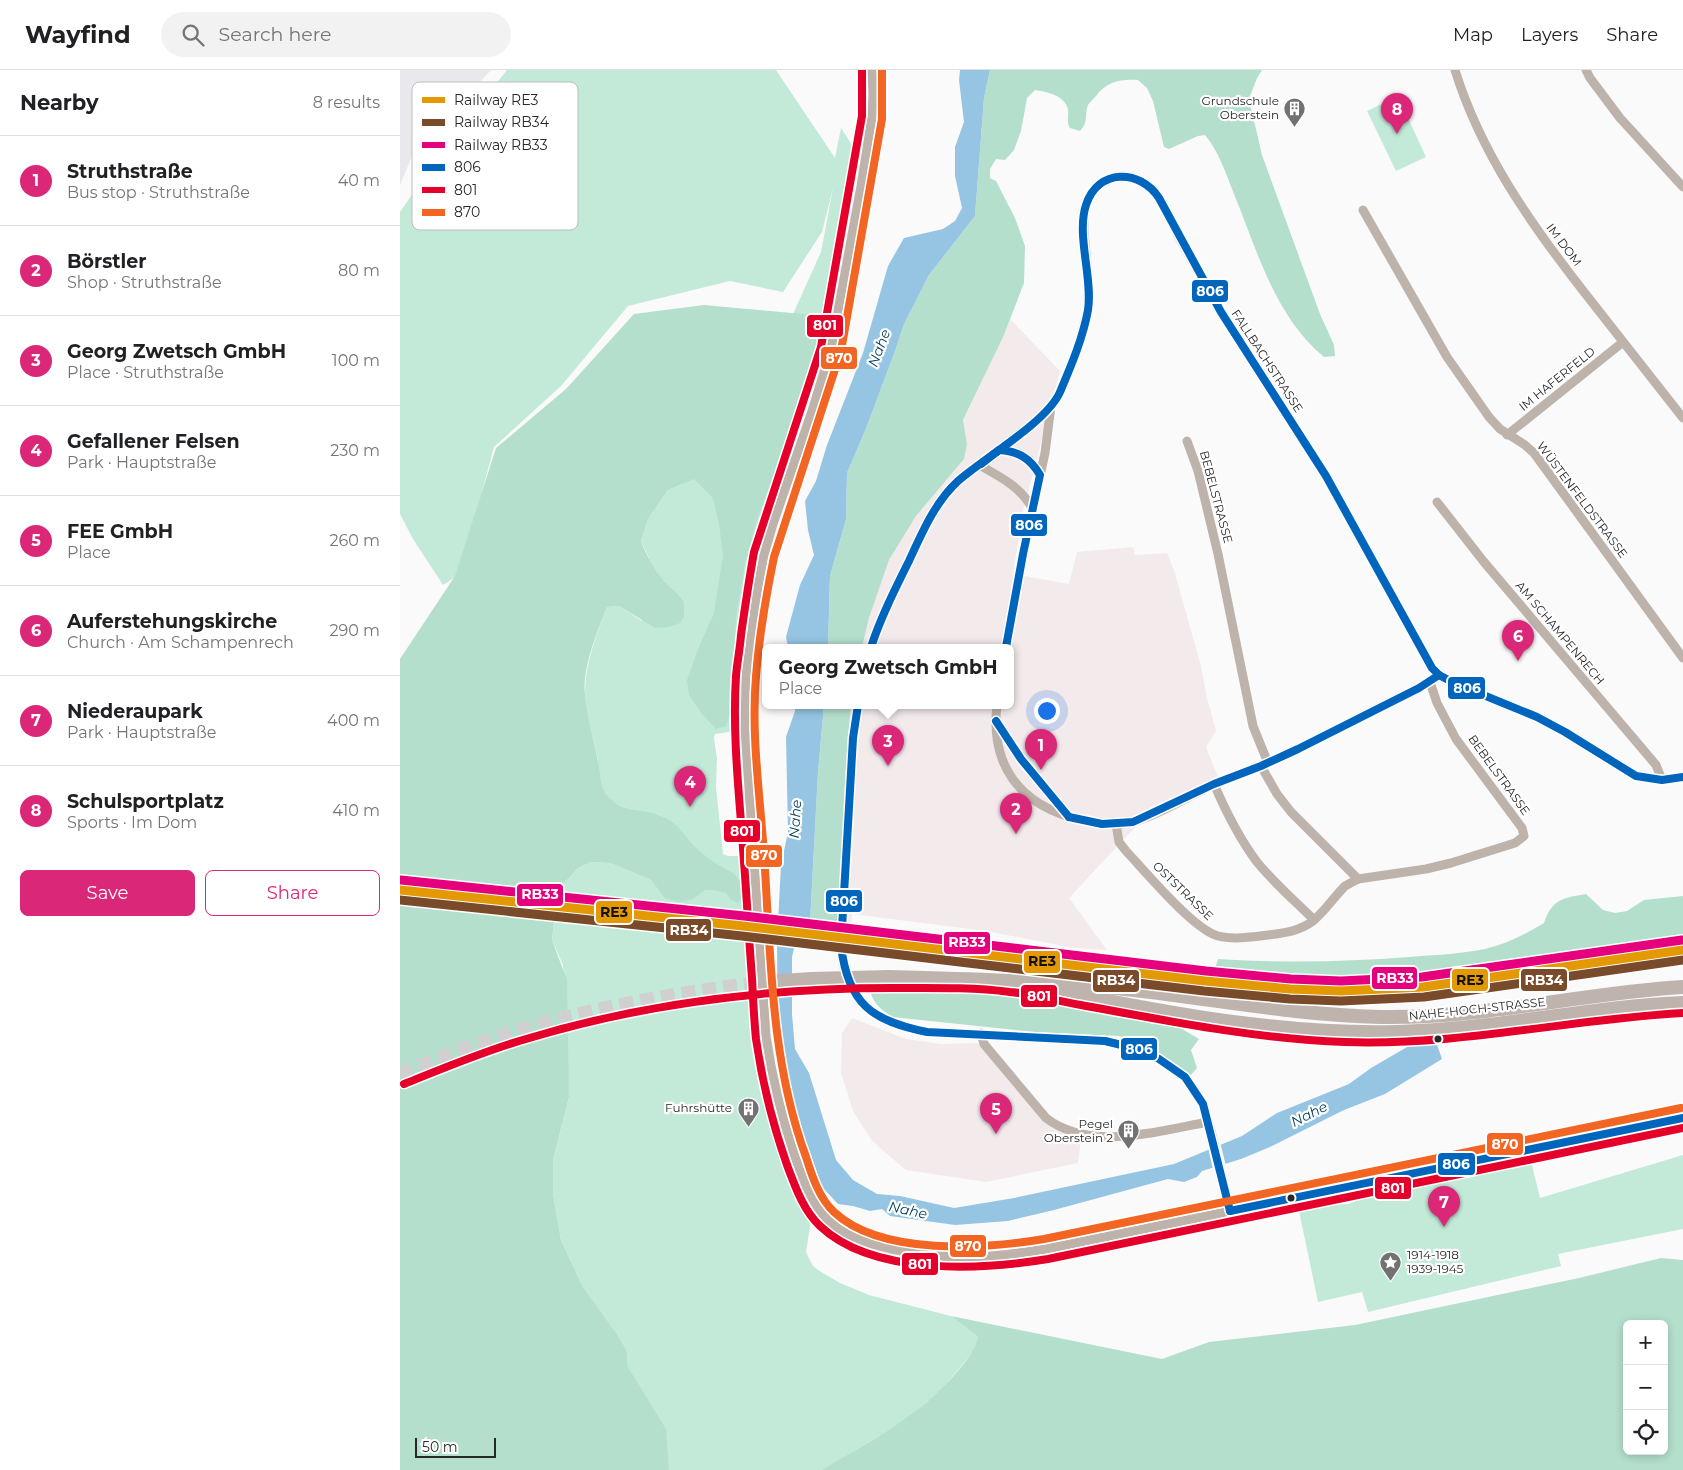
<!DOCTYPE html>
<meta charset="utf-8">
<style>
:root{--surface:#fff;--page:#f2f2f2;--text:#202124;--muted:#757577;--line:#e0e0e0;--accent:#db2777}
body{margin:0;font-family:Montserrat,sans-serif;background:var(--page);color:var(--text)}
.controls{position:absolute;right:15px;bottom:15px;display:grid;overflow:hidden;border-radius:8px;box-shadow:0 2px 8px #0003}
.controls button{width:45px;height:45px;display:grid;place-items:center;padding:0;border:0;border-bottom:1px solid var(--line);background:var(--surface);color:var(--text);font:25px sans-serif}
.scale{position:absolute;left:15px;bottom:12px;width:81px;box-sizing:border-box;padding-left:5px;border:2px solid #282828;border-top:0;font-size:14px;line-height:18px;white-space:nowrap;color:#282828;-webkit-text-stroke:4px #fff;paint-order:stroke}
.you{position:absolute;left:646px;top:640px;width:18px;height:18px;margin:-12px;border:4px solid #fff;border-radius:50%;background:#1a73e8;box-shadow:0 0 0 8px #1a73e833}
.badge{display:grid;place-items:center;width:32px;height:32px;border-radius:50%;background:var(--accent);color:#fff;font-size:16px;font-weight:700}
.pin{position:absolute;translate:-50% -41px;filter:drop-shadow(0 1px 2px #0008)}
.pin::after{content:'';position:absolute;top:26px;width:18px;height:15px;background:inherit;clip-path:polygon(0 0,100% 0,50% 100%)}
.popup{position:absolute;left:362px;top:574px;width:252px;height:65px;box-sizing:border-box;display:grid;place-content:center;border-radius:8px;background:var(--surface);filter:drop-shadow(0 1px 4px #0005);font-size:16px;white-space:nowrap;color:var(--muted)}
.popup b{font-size:19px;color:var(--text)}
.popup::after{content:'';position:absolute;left:50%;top:100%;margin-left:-10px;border:10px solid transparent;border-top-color:var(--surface)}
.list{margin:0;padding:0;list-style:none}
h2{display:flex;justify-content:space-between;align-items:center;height:65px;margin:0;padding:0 20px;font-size:21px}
h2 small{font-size:16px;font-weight:400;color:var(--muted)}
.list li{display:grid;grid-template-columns:32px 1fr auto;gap:15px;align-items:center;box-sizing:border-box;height:90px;padding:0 20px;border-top:1px solid var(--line)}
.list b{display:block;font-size:19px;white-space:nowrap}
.list p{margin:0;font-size:16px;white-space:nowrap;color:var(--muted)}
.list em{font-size:16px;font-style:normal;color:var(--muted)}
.actions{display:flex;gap:10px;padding:15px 20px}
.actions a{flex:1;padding:11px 0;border:1px solid var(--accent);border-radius:8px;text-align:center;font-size:18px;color:var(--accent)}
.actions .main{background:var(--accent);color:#fff}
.icon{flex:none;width:28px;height:28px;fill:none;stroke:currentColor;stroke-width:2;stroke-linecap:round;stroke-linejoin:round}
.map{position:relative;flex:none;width:1283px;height:1400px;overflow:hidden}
header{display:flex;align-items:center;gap:30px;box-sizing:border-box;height:70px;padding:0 25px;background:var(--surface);border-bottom:1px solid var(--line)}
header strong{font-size:24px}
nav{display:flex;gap:28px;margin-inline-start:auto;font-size:18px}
.search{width:350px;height:45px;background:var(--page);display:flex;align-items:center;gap:12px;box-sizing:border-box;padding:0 18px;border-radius:28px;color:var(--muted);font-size:19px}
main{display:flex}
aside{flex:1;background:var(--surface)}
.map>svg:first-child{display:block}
</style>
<header>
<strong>Wayfind</strong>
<div class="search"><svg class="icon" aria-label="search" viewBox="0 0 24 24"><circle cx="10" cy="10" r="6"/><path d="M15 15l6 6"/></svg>Search here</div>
<nav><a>Map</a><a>Layers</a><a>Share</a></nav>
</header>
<main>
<aside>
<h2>Nearby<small>8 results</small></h2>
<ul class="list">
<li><span class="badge">1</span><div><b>Struthstraße</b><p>Bus stop · Struthstraße</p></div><em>40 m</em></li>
<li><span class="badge">2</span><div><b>Börstler</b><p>Shop · Struthstraße</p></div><em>80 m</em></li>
<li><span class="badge">3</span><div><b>Georg Zwetsch GmbH</b><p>Place · Struthstraße</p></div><em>100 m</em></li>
<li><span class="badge">4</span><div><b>Gefallener Felsen</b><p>Park · Hauptstraße</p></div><em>230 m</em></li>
<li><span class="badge">5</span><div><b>FEE GmbH</b><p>Place</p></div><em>260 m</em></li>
<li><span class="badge">6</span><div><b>Auferstehungskirche</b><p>Church · Am Schampenrech</p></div><em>290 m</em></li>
<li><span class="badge">7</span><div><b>Niederaupark</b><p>Park · Hauptstraße</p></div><em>400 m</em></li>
<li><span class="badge">8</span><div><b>Schulsportplatz</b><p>Sports · Im Dom</p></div><em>410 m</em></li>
</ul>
<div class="actions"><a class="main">Save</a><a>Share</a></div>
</aside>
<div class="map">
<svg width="1283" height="1400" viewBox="0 0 1283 1400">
<rect width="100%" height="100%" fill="#fafafb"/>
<g fill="#f3eaec">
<polygon points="610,249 660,301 623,441 613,504 669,514 677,482 733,477 735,485 767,483 774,500 801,596 807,628 816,661 806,677 818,707 754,737 669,828 707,880 674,878 586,861 452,844 451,858 439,856 449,656 451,635 610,635 610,577 462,577 469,548 489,490 516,446 564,389 567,374 563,351"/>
<polygon points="452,948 506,969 541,974 578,973 652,1058 681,1069 678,1093 586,1112 506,1100 472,1071 453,1041 441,1003 442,963"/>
</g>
<g fill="#e9e9ed">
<polygon points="0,0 91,0 12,86 0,115"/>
<polygon points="467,859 815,899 916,907 966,907 1021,904 1283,867 1283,886 1023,923 967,927 916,927 862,924 805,918 465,877"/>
</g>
<g fill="#c3ead9">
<path d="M107,0H376L435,88L441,58L456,81L443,166L422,274L406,330L356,476L349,509L337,604L335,628L336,661L315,664L314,668L317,689L316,717L323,784L328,786H346L359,989L370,1037L400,1124L395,1128L397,1133L411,1150L406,1182L413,1196L418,1200L440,1213L469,1225L551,1246L578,1267L573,1282L541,1320L507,1349L423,1400H253L236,1311L228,1297L227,1282L183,1217L161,1170L153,1124V1090L169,1027L163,895L152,870L157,821L177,799L190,792L210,793L251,810L254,814L260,745C242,742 211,739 202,720C198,712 199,695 197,686C193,666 185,643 185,622C185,593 197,564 207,537L219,536L242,551L249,488L241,471L248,449L268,420L282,414L393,244L421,182L433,118L422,162L383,222L330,211L228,236L161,316L94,377L60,504L43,515L13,469L0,444V142L36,90Z"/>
<polygon points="998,26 1026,87 996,101 967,41"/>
<polygon points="1283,1085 1283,1159 1158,1184 1161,1196 968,1242 962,1222 918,1232 898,1136 948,1134 985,1120 1131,1091 1140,1128"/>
</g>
<g fill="#b4dfcd" fill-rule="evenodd">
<path d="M590,0H862L857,8L849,29L862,85L920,244L934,275L935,286L924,287C875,247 857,180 834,124C826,104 819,82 805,65L798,66L769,79L764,77L753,31L747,18L738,10C721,9 707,11 696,26C693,29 690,32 688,35C684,46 689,52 680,61L670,58C666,52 669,46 668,39C664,25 647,22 635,20L627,28L621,61L614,80L605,90L596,89L590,99V108L596,111L615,148L625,176L624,213L603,267L563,350L567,374L564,389L516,446L489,490L469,548L462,577H428L430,506L446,449L447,403L467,356L495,281L504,254L529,205L575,146L584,28Z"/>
<path d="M304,235L424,246L414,292L395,356L375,402L357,450L345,494L336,549L332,638L326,656L316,659L302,644L289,625L287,610L299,577L314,543L323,485L319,454L313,428L294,409L268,420L248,449L241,471C246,484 253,498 262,509C269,517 278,523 284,532V546L280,553L269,557L255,558L219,536L207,537C197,563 182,598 185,625C187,648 194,670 198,692C201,705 199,718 209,728C226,744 243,738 261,746C277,752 284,765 294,776C300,782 306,786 312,791C320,797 331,800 337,807C342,813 342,822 342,829L338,833L331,830L326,823L313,820H305L293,829L279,832L265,828L251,810L210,793L190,792L177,799L157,821L152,870L167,910L169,1027L153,1090V1124L161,1170L183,1217L218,1266L227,1282L228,1297L266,1359L269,1400H0V589L55,506L96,378L166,319L234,244Z"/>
<polygon points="424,635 451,635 449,656 439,856 410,853 418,702"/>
<path d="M1186,824L1203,840L1215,843L1227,841L1244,830L1283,826V867C1187,876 1093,898 997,906C936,910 876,906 815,899L818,889C881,893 945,892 1009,887C1034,885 1060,884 1085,879C1106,874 1126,864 1144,853C1152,829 1163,828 1186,824Z"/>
<path d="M508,919L553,921L706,937L777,956L799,969L791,980L797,998L791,1005L751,977L719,966L635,962L492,947C481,939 473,934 470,920Z"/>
<path d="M1261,1188L1283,1190V1400H422C470,1371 520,1346 556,1303C567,1290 573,1284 578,1267L551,1246L762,1289L809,1272L955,1255L1179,1208ZM1227,1254H1264V1381H1227Z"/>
</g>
<g fill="#95c5e3">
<polygon points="560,0 590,0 584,28 575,146 529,205 504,254 495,281 467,356 447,403 446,449 430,506 428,577 388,577 386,567 400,515 414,485 408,460 405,431 416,411 427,375 463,283 488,196 504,168 543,159 555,151 562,138 555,106 555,77 564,52 559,10"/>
<polygon points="395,635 424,635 418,702 410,853 400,854 392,887 392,944 395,979 409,1003 436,1090 453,1110 477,1124 500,1126 554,1138 614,1128 774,1094 842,1066 877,1043 949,1014 971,998 1014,973 1025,971 1036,972 1042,989 985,1024 944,1040 870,1077 841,1089 802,1101 797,1107 784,1112 768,1109 654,1140 608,1151 555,1155 490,1146 482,1139 470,1141 453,1136 438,1134 422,1117 385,1011 381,991 378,967 377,872 381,795 388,762 386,667 395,641"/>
</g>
<g fill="#fafafb">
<polygon points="376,849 410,853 412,853 411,855 402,856 399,869 375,866"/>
<polygon points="820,1072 826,1096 813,1100 808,1077"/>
</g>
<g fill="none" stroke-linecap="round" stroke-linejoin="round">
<path stroke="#d0d0d1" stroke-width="14" stroke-dasharray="14 7" stroke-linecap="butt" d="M0,1005C115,952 241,927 366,912"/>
<g stroke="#beb3ab" stroke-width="9">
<path d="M472,0L473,24L472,47L461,116L431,279L412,341L373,454L364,485L358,516L346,606L345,660L366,966C372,1007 381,1045 394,1084C402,1106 410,1131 426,1148C455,1180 529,1187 570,1187C596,1187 621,1183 646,1179L1283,1048"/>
<path d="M1055,0C1081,84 1131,154 1184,222C1217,264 1250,306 1283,348"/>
<polyline points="1186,0 1190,8 1220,48 1283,117"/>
<polyline points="963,140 1047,287 1089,347 1100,359 1125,375 1134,383 1283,588"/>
<polyline points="1107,365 1223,272"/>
<polyline points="787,371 798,401 818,484 853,656 868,693"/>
<path d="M599,380C619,380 631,387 640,405"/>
<path d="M579,395C599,406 621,417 632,438"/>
<polyline points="1037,432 1084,492 1256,695 1262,710"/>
<path d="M471,577C480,547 494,520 508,492C522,464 534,434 558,411L641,347L659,325L679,273L688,239V205L684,162V146L686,135L691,124L700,114L710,108L721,106L732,107L753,119L759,128L780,169L821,242L926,406L1032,598L1039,605L1054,613L1137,647L1165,662L1236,706L1262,710L1283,707"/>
<polyline points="606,577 623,484 645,383 651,336"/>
<path d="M458,635L453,668L441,876C444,931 475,954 527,962L705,971L742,980L759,989L785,1007L803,1034L811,1061L830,1141"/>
<path d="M597,635C590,695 619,734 677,749C696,753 715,757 734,752C761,744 787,727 813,715C831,707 851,701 869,693C920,669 968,641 1019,618L1035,608"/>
<polyline points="861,696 877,724 891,742 958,809"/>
<path d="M814,714C826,742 839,768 857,792C874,813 895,831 914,850"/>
<path d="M716,754L719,772L726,781C746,802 793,859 818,866C833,870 852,867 868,865C884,863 901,861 914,850C926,840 934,827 945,816L958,809L1026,799L1051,793L1115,773L1124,766L1122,758L1056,669L1037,633L1030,612"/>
<path d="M581,963L584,974L646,1048C690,1082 759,1061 808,1052"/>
</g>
<g stroke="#beb4ad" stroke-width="14">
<path d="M488,907C564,909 641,911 716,918C804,927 892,945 980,947C1082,949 1182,923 1283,917"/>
<path d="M663,922C772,944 885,965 997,962C1093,960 1187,937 1283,933"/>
</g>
<polyline stroke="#beb4ad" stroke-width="14" points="366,912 412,909 488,907"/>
<defs>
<g id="bus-1">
<path d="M581,394L599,380C618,381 630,388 640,405L623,484L606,577"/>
<path d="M471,577C481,547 495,519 509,491C522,463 535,432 558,411C584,388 647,352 660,322C671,296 683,268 688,240C693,208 676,165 686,135C698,98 740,99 759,128L821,242L926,406L1032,598L1039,605L1054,613L1137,647L1165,662L1236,706L1262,710L1283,707"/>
<path d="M458,635L453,668L441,876C448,934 472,951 527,962L705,971L742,980L759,989L785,1007L803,1034L830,1141"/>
<polyline points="596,651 621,689 669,747"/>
<polyline points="669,747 702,754 733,752 814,714 861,696 898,679 1019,618 1039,605"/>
<polyline points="830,1141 1283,1048"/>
</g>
<g id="bus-2">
<path d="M462,0V46L421,277L354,482C349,510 345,537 341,565C340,579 337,593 336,606C332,668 340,731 344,792C347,831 349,870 352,908C353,928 354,949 356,969C362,1011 373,1055 387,1095C395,1116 403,1140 420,1156C473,1206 581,1200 648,1189L1283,1058"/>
<path d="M4,1014C44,998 84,981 126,969C245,933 369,918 493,918C532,918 571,917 610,922C634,924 657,931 681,935C768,951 857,969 945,972C1060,976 1170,949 1283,943"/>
</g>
<path id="bus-3" d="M482,0V49L441,281L374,487C366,526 359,567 356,606C351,665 360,725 364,784C371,886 370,989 406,1087C412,1106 419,1128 434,1142C481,1186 585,1179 644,1169L1281,1038"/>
</defs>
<use href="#bus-1" stroke="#fff" stroke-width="11"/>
<use href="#bus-2" stroke="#fff" stroke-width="11"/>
<use href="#bus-3" stroke="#fff" stroke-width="11"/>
<use href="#bus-1" stroke="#0065bd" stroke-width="8"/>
<use href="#bus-2" stroke="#e4002b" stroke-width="8"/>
<use href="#bus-3" stroke="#f26522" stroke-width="8"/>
<defs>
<polyline id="rail-1" points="0,820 343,856 805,911 890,919 941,921 1023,917 1283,880"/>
<polyline id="rail-2" points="0,830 342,866 804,921 890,929 941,931 1024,927 1283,890"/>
<polyline id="rail-3" points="1,810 344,846 806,901 891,909 941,911 1022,907 1282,870"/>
</defs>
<use href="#rail-1" stroke="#fff" stroke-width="12"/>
<use href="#rail-2" stroke="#fff" stroke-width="12"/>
<use href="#rail-3" stroke="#fff" stroke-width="12"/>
<use href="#rail-1" stroke="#e29904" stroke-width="9"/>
<use href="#rail-2" stroke="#7a4b2a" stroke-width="9"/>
<use href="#rail-3" stroke="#e5007d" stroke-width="9"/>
</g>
<defs>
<symbol id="building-pin" viewBox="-11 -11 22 30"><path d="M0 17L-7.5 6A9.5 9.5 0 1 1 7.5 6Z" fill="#727272" stroke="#fff"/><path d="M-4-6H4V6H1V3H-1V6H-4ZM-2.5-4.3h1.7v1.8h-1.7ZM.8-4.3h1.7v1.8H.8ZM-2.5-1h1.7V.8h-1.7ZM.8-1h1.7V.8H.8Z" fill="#fff"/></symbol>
<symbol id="sight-pin" viewBox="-11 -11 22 30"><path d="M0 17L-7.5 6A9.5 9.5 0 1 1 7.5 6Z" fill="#727272" stroke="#fff"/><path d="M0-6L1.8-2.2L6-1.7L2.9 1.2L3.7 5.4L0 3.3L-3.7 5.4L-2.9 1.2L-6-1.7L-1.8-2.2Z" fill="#fff"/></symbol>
</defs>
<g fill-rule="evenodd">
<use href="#building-pin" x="882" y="26" width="25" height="34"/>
<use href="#building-pin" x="336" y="1026" width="25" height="34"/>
<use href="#building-pin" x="716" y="1048" width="25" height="34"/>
<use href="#sight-pin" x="978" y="1180" width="25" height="34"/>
</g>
<g fill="#282828" stroke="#fff" stroke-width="2">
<circle cx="1038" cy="969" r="4.5"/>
<circle cx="891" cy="1128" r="4.5"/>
</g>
<g text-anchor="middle" stroke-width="4.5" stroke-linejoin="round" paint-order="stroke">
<g font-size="12" fill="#282828" stroke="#fff" text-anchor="end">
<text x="879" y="35">Grundschule<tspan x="879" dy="14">Oberstein</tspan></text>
<text x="332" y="1042">Fuhrshütte</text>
<text x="713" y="1058">Pegel<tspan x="713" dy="14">Oberstein 2</tspan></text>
<text x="1007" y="1189" text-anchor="start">1914-1918<tspan x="1007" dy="14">1939-1945</tspan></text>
</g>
<g font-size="12" fill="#282828" stroke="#fff">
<text transform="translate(1164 175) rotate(53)" y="4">IM DOM</text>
<text transform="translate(867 291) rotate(57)" y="4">FALLBACHSTRASSE</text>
<text transform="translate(1157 309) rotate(-39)" y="4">IM HAFERFELD</text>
<text transform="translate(816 427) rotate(75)" y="4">BEBELSTRASSE</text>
<text transform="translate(1182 430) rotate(53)" y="4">WÜSTENFELDSTRASSE</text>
<text transform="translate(1160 563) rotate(50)" y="4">AM SCHAMPENRECH</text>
<text transform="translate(1099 705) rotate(54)" y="4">BEBELSTRASSE</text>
<text transform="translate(783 821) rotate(44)" y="4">OSTSTRASSE</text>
<text transform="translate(1077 939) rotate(-6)" y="4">NAHE-HOCH-STRASSE</text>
</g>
<g font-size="14" font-style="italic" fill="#013c59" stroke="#fff">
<text transform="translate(479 278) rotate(-69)" y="5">Nahe</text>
<text transform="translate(395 749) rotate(-86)" y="5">Nahe</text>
<text transform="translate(909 1044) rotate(-27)" y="5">Nahe</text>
<text transform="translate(508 1140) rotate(12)" y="5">Nahe</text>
</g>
</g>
<rect x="12" y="12" width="166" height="148" rx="8" fill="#fff" stroke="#bebebe" stroke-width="1"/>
<rect x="22" y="27" width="23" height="6" fill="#e29904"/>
<rect x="22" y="49" width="23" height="7" fill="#7a4b2a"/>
<rect x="22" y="72" width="23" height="6" fill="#e5007d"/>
<rect x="22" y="94" width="23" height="7" fill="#0065bd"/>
<rect x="22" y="117" width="23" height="6" fill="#e4002b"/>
<rect x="22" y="139" width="23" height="7" fill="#f26522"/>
<g font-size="14" fill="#282828">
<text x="54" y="35">Railway RE3</text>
<text x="54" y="57">Railway RB34</text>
<text x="54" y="80">Railway RB33</text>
<text x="54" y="102">806</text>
<text x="54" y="125">801</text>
<text x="54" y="147">870</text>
</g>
<g stroke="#fff" stroke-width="2">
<rect x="791" y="209" width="38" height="24" rx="5" fill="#0065bd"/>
<rect x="406" y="244" width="38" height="24" rx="5" fill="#e4002b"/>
<rect x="420" y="276" width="38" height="24" rx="5" fill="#f26522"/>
<rect x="610" y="443" width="38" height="24" rx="5" fill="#0065bd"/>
<rect x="1047" y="606" width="39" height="24" rx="5" fill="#0065bd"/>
<rect x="323" y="749" width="38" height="24" rx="5" fill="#e4002b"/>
<rect x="345" y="774" width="38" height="24" rx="5" fill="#f26522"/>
<rect x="116" y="813" width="48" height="24" rx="5" fill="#e5007d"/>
<rect x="425" y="819" width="38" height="24" rx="5" fill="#0065bd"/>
<rect x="195" y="830" width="38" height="24" rx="5" fill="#e29904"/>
<rect x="265" y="848" width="47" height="24" rx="5" fill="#7a4b2a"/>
<rect x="543" y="861" width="48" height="24" rx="5" fill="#e5007d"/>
<rect x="623" y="880" width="38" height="24" rx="5" fill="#e29904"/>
<rect x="971" y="896" width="47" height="24" rx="5" fill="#e5007d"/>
<rect x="1120" y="898" width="48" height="24" rx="5" fill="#7a4b2a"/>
<rect x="1051" y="898" width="38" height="24" rx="5" fill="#e29904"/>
<rect x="692" y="899" width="48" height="24" rx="5" fill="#7a4b2a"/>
<rect x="620" y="914" width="38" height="24" rx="5" fill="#e4002b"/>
<rect x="720" y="967" width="38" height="24" rx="5" fill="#0065bd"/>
<rect x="1086" y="1062" width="38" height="24" rx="5" fill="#f26522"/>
<rect x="1037" y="1082" width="39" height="24" rx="5" fill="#0065bd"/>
<rect x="974" y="1106" width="38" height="24" rx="5" fill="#e4002b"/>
<rect x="549" y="1164" width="38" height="24" rx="5" fill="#f26522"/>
<rect x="501" y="1182" width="38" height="24" rx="5" fill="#e4002b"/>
</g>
<g font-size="14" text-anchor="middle" font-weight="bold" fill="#fff">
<text x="810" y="226">806</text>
<text x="425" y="260">801</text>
<text x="439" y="293">870</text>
<text x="629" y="460">806</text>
<text x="1067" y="623">806</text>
<text x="342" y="766">801</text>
<text x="364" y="790">870</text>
<text x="140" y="829">RB33</text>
<text x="444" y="836">806</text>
<text x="289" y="865">RB34</text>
<text x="567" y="877">RB33</text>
<text x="995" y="913">RB33</text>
<text x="1144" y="915">RB34</text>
<text x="716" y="915">RB34</text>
<text x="639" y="931">801</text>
<text x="739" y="984">806</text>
<text x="1105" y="1079">870</text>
<text x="1056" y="1099">806</text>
<text x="993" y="1123">801</text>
<text x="568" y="1181">870</text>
<text x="520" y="1199">801</text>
</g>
<g font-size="14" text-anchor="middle" font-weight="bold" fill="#111">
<text x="214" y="847">RE3</text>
<text x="642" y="896">RE3</text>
<text x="1070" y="915">RE3</text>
</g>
</svg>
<div class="controls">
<button>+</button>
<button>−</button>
<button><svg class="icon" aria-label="locate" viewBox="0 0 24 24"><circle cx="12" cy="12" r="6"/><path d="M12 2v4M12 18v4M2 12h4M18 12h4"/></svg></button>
</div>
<div class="scale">50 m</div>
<div class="you"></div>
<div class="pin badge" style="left:641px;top:700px">1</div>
<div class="pin badge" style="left:616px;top:764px">2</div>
<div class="pin badge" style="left:488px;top:696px">3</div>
<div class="popup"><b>Georg Zwetsch GmbH</b>Place</div>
<div class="pin badge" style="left:290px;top:737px">4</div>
<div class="pin badge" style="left:596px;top:1064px">5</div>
<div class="pin badge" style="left:1118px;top:591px">6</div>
<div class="pin badge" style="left:1044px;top:1157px">7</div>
<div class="pin badge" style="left:997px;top:64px">8</div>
</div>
</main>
